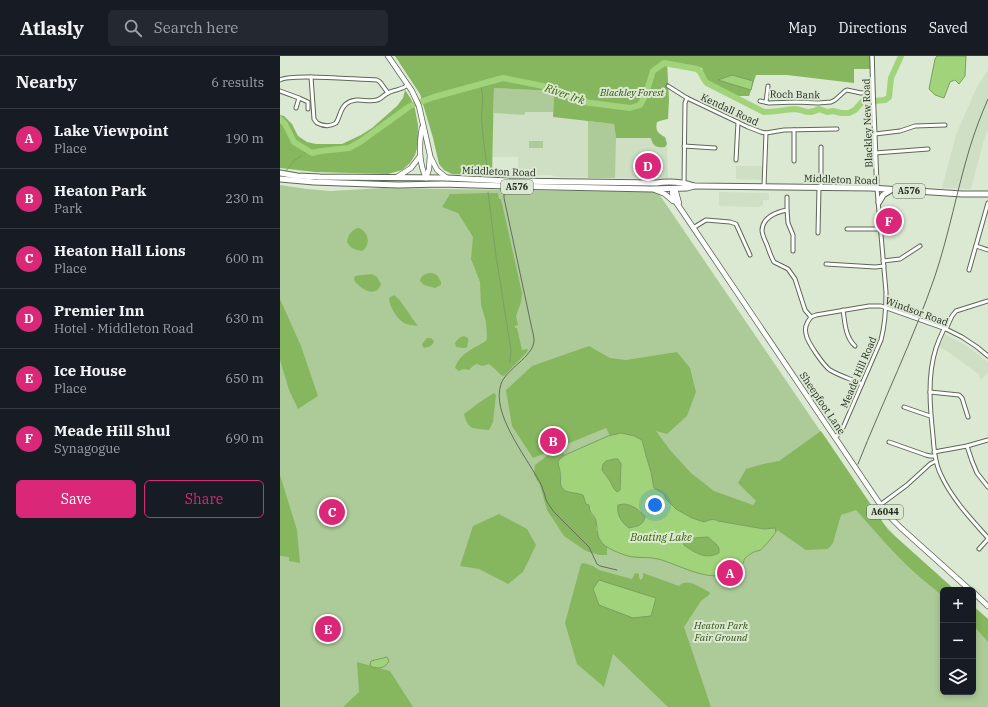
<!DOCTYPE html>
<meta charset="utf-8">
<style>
:root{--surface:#171b24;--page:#242831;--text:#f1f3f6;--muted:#9ea1a6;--line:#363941;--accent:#db2777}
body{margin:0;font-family:"IBM Plex Serif",serif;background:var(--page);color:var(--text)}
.controls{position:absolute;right:12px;bottom:12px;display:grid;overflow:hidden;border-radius:6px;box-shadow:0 2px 6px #0003}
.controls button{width:36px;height:36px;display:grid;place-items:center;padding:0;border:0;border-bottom:1px solid var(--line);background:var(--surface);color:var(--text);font:20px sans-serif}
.you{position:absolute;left:375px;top:449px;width:14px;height:14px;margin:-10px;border:3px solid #fff;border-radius:50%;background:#1a73e8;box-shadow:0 0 0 6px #1a73e833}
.badge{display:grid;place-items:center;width:26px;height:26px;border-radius:50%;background:var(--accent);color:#fff;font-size:13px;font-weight:700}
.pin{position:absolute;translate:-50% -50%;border:2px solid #fff;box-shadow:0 1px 4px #0006}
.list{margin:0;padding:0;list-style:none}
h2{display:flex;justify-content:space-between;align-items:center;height:52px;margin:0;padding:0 16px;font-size:17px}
h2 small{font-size:13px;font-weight:400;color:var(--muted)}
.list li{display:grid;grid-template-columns:26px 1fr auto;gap:12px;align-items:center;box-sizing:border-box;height:60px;padding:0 16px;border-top:1px solid var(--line)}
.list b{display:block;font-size:15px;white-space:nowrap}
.list p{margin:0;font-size:13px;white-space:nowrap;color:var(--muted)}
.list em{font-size:13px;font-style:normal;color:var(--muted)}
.actions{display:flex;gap:8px;padding:12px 16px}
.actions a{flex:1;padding:9px 0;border:1px solid var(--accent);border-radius:6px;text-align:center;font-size:14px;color:var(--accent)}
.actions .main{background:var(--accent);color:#fff}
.icon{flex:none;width:22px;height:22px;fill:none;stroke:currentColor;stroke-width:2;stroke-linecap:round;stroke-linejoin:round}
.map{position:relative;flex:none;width:708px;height:651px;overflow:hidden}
header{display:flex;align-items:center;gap:24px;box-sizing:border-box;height:56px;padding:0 20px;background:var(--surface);border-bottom:1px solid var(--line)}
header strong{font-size:19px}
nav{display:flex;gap:22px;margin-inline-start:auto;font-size:14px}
.search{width:280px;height:36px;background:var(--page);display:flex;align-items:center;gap:10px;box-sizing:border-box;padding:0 14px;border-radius:6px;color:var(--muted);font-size:15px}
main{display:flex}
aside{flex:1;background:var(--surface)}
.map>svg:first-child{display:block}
</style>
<header>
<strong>Atlasly</strong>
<div class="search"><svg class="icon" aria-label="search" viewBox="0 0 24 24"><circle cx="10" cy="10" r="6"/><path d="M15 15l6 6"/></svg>Search here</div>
<nav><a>Map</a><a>Directions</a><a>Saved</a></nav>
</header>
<main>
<aside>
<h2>Nearby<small>6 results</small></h2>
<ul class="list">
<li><span class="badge">A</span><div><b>Lake Viewpoint</b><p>Place</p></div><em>190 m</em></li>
<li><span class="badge">B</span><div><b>Heaton Park</b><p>Park</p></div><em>230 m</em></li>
<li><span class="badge">C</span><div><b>Heaton Hall Lions</b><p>Place</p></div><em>600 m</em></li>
<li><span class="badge">D</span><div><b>Premier Inn</b><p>Hotel · Middleton Road</p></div><em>630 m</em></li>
<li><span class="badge">E</span><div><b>Ice House</b><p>Place</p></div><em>650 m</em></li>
<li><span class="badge">F</span><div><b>Meade Hill Shul</b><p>Synagogue</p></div><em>690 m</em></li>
</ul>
<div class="actions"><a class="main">Save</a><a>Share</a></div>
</aside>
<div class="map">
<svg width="708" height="651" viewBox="0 0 708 651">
<rect width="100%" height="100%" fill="#dbe8d2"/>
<g fill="#cedfc3">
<polygon points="708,14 708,73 703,87 691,133 662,132 676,79 697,31"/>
<polygon points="214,32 274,35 273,61 334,68 337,82 387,82 388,123 278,121 271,119 257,119 248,121 238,121 238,101 213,101"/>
<polygon points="456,110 483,110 482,124 456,123"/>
<polygon points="439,136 489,137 489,144 483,144 483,149 479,151 439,150"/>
<polygon points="664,278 685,289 708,306 708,316 702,323 699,321 700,319 686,309 667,295 659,291"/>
</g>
<g fill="#adcb98">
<polygon points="214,32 274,35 273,56 245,56 244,59 214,57"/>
<polygon points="308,65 334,68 336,82 335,122 308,122"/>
<rect x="249" y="85" width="14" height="7"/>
<polygon points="0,129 27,133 51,135 104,132 364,136 371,136 379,138 603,467 616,481 675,534 663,534 663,636 693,636 693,550 708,563 708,651 0,651"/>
</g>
<g fill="#86b75f">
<path d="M115,0H590V13H574V27L507,19H476L469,40H457L426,25L422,12L387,5L389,44L388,63L383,64L377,66C375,75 378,77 385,81L387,88L385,91C377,92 373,91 371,82H336L334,68L273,61L274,35L214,32L212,120L172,118L164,114L159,108L153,82L140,38Z"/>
<polygon points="125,34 131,43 135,53 138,69 138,89 135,99 130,107 122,114 108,118 35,116 0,112 0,59 4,60 12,68 18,80 27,86 36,88 62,88 81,79 92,72 117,50 123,42"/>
<path d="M208,137H218L219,143H221L242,237L241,246L236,260L238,269L235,270V272H237L242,294L247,293L248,294L246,297L224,320L221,319L215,313L209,308L202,310L197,308L194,309L189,314L184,313L179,315L175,312C180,297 193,293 206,285L207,282L206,266L201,249L200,226L191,203L193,181L178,157L162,151L170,138Z"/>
<path d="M77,172C88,173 92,189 82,195C75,194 70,192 67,186C68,179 71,175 77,172Z"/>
<path d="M152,217L157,219L161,226V229L155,232L144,229L140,225C141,219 146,217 152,217Z"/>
<path d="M92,218L97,221L101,228C96,243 80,233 74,224L75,220Z"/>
<path d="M114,239C122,244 131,262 138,270C133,269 128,269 124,267C117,263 109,250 109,242Z"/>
<polygon points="0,243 21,290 38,340 18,353 9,334 0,304"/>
<path d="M184,280C189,282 189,283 188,287C187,288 188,290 187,291C185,293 179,291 176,291L175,287C177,284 179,281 184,280Z"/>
<path d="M147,282H151L154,285C153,290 148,291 144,292L143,291L142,288Z"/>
<path d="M309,290L330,302L346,304L397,296L410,312L416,336L407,360L387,378L376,375L390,394L411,417L434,435L473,449L476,445L458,427L466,413L483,408L499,405L541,375L608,474L675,534H663V540C653,532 643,524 634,516C613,497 595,475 576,454L561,459L553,487L550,491L547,493L526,494L497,474L496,476L495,472L484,473L438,465C433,462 429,464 424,466L412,462L396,453L386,443L384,438L374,432C373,427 372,421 371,416C369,410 368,406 366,400C365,394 363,390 362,384L341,377L330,380L326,372L253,402L232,370L226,334L252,310Z"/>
<path d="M214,337L216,339L213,366L209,374C194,372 188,375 184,358L200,346Z"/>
<polygon points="282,395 285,399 280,403 279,412 280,416 280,421 298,437 303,439 304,442 309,449 311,458 316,464 316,474 324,489 327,491 327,499 319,499 306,495 284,480 267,454 260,429 254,419 255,409 268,399"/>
<polygon points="334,403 339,403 341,408 340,434 337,436 334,433 330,425 322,414 322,408 325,405"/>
<polygon points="0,419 17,474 20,507 9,505 9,501 0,500"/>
<path d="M344,448C353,449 360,454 365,461C363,470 357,469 349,472C341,467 336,458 338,449Z"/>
<polygon points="219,458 247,473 256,489 243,516 228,528 199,513 180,510 193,470"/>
<path d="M408,480L414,482L428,481L436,488L439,492V497C426,504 415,497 404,489L403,481Z"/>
<path d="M304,507L313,510L319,514L352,523L355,517L359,518V522L361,524L363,521V517L399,530C407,521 421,532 429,536L430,537L429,539L421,545L404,571L431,651H388L333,598L324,631L297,608L285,567L301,508Z"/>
<polygon points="693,550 708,563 708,586 693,569"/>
<polygon points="77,606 110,615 133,651 63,651 79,636"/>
</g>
<g fill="#a0d37a" stroke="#7aa05f" fill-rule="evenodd">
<polygon points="657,0 686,0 685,20 679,28 675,24 670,26 664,42 655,39 649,33 655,3"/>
<polygon points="452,19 473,25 471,34 438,24"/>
<path d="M341,377L354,380L362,384C363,389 365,394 366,400C368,405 369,410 371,416C372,421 373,427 374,432L384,438L386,443L396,453L412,462L424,466C429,464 433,462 438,465L484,473L495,472L496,476C494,479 483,493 480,494C479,495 476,495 474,496C471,497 468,500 465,502C464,503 464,506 463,507C462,509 458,512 457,513C435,531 401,509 378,503C370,501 362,502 354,501C347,501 328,493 323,488C316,480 318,475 316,465C315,459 309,458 309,449L306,448L303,439C298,437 288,437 284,434C278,429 282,422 280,416C280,412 278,410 278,406C279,403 282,401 285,399L328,380ZM334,403H338L341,408L340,434L337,436L334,433L330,425L322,414L323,408L326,405ZM344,448C352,449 360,454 365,461C363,470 357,470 349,472C342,467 336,458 338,449ZM408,480L414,482L428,481L436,488L439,492V497C426,504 415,497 404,489L403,482Z"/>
<polygon points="319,524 376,542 371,560 353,562 319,549 313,533"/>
<path d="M107,601L109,605C105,612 100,613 92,611L90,609L91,605Z"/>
</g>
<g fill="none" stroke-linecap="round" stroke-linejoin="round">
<g stroke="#7aa05f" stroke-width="1">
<path d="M200,28C206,45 200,52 202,68C203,85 206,101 208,118"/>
<polyline points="24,97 28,95"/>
<polyline points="6,115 15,104 21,100"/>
<polyline points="208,136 216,200 231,294 230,306"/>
</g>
<path stroke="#a0d37a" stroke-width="6" d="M0,63L5,68L14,86L32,97L41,95L69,92L80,86L130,50L154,41L223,22L263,30L303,46L350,52L360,49L366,38L373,15L384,7L417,13C423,17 422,23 427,27L484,56C494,56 503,54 514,53C525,53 525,60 539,53L547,56L553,55L561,57H569L575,54L582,46L605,44L609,41L611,22L621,0"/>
<defs>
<g id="minor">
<path d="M31,21L34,63L37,67C43,70 50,71 56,67C60,61 60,53 66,48C75,40 87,47 97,44C102,43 105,37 110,36C118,33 121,34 128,29"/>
<path d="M0,24C11,17 79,24 97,24L100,26L108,37"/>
<polyline points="388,30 407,42 468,71 481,76 486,77 504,74 557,73"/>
<polyline points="0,35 19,42 16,52"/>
<polyline points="19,42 28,46 28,53"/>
<polyline points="480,45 489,47 516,46 538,47 551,46 555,44 565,35 567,34 581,37 593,36"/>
<polyline points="486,46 488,30"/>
<polyline points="595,78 620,75 635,70 665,69"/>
<polyline points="404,90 435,92"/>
<polyline points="595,97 648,93"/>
<polyline points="456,104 458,66"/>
<polyline points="514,105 514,74"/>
<polyline points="404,127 405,47 407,42"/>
<polyline points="484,130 486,77"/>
<polyline points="541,131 541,91"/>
<polyline points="507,154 507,141"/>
<polyline points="413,172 426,164 450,166 456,168 470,199"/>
<polyline points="567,173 601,173"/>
<polyline points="538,177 539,131"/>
<polyline points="696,190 708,194"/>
<path d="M513,195V179L508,167L507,154C497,156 483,161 482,174C482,179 485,184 487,189C489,195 491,201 494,206L508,213L515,223L525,254L531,261"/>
<polyline points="603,205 620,203 640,190"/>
<polyline points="546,208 595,211 604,210"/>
<polyline points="689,214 708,147"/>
<path d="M563,254C565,266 565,281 575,290"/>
<polyline points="531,261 536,259 589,250 601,250 666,273 682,281 697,291 708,300"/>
<path d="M531,261C527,266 524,272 526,278C527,286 544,310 550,314C560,320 571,323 582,328"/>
<path d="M664,273C661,279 658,286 656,292C647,320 650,352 653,380C654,393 655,407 661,419C672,443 691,463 708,482"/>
<polyline points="666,273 672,260 676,255 708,245"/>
<polyline points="650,336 679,339 682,342 688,361"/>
<polyline points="624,351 650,360"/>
<path d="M555,381L558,379L562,374L601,284C605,269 606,252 606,236L597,133"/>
<polyline points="609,386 646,399 650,400 655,400"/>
<polyline points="687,390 692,405 697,417 708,431"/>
<polyline points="654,396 687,390 708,384"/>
<polyline points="600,449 627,429 650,408 656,405"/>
<polyline points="699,493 708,483"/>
</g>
<polyline id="tertiary" points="592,0 593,36 597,133"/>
<g id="primary">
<polyline points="108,0 132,35 139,50 150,99 149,113 146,122"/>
<path d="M142,72C139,88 139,107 146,122"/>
<polyline points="151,102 157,114 167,122"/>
<polyline points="117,121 131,112 140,100"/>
<path d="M393,133C390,140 396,146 400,152L606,457L621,472L690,534"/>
<polyline points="393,133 396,136 399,147"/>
<polyline points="375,134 385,138 393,145"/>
<polyline points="693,536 708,550"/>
</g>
<g id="trunk">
<path d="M0,117L17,120L40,121L167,122L228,125L376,127C389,125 402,126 414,130L591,132L682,138H708"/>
<polyline points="0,123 34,126 118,129 162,128 228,130 372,133 407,132 414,130"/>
<polyline points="599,146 603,139 611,134"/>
</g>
</defs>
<use href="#minor" stroke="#5d6956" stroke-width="5"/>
<use href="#tertiary" stroke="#5d6956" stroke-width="5.5"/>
<use href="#primary" stroke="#5d6956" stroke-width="6"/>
<use href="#trunk" stroke="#5d6956" stroke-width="7"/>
<use href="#minor" stroke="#fff" stroke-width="3"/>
<use href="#tertiary" stroke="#fff" stroke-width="3.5"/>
<use href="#primary" stroke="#fff" stroke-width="4.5"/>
<use href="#trunk" stroke="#fff" stroke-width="5"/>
<g stroke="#646c5f" stroke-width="1">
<path d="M224,135V142L252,273C253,277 254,281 254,285C253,301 226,313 221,328C211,357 245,399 258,423C260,426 262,430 263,434C265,438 265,442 267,446C269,449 271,452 274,456L309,491L317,508L320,510L337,514"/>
<path d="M578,408C603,345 633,284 655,220C669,178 677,134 690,91C695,75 701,59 708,43"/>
</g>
</g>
<g text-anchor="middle" stroke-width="4" stroke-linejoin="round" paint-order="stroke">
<g fill="#dbe8d2" stroke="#5a6255" stroke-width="1">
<rect x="221" y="124" width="32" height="14" rx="3"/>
<rect x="613" y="128" width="32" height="14" rx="3"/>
<rect x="587" y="449" width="36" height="14" rx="3"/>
</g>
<g font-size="9" font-weight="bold" fill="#232820">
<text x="237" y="134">A576</text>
<text x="629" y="138">A576</text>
<text x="605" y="459">A6044</text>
</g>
<g font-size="10" font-style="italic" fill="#325114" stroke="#dbe8d2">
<text x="352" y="40">Blackley Forest</text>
<text x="441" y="573">Heaton Park<tspan x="441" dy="12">Fair Ground</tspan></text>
</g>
<g font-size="10" fill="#232820" stroke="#dbe8d2">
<text transform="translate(515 38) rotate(1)" y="4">Roch Bank</text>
<text transform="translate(450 53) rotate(25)" y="4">Kendall Road</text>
<text transform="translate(587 67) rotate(-92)" y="4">Blackley New Road</text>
<text transform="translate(219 115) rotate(2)" y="4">Middleton Road</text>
<text transform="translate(561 123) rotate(2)" y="4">Middleton Road</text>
<text transform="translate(637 255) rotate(20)" y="4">Windsor Road</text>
<text transform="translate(578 316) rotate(-67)" y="4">Meade Hill Road</text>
<text transform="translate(543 347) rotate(56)" y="4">Sheepfoot Lane</text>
</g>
<g font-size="11" font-style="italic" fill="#386400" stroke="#dbe8d2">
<text transform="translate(285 38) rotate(19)" y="4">River Irk</text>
<text x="381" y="485">Boating Lake</text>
</g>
</g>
</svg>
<div class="controls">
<button>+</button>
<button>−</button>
<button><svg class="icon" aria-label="layers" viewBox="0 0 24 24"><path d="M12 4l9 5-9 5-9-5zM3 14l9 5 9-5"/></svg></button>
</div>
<div class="you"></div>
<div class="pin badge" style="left:450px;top:517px">A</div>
<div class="pin badge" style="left:273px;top:385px">B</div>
<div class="pin badge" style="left:52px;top:456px">C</div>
<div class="pin badge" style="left:368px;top:110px">D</div>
<div class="pin badge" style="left:48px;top:573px">E</div>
<div class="pin badge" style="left:609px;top:165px">F</div>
</div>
</main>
